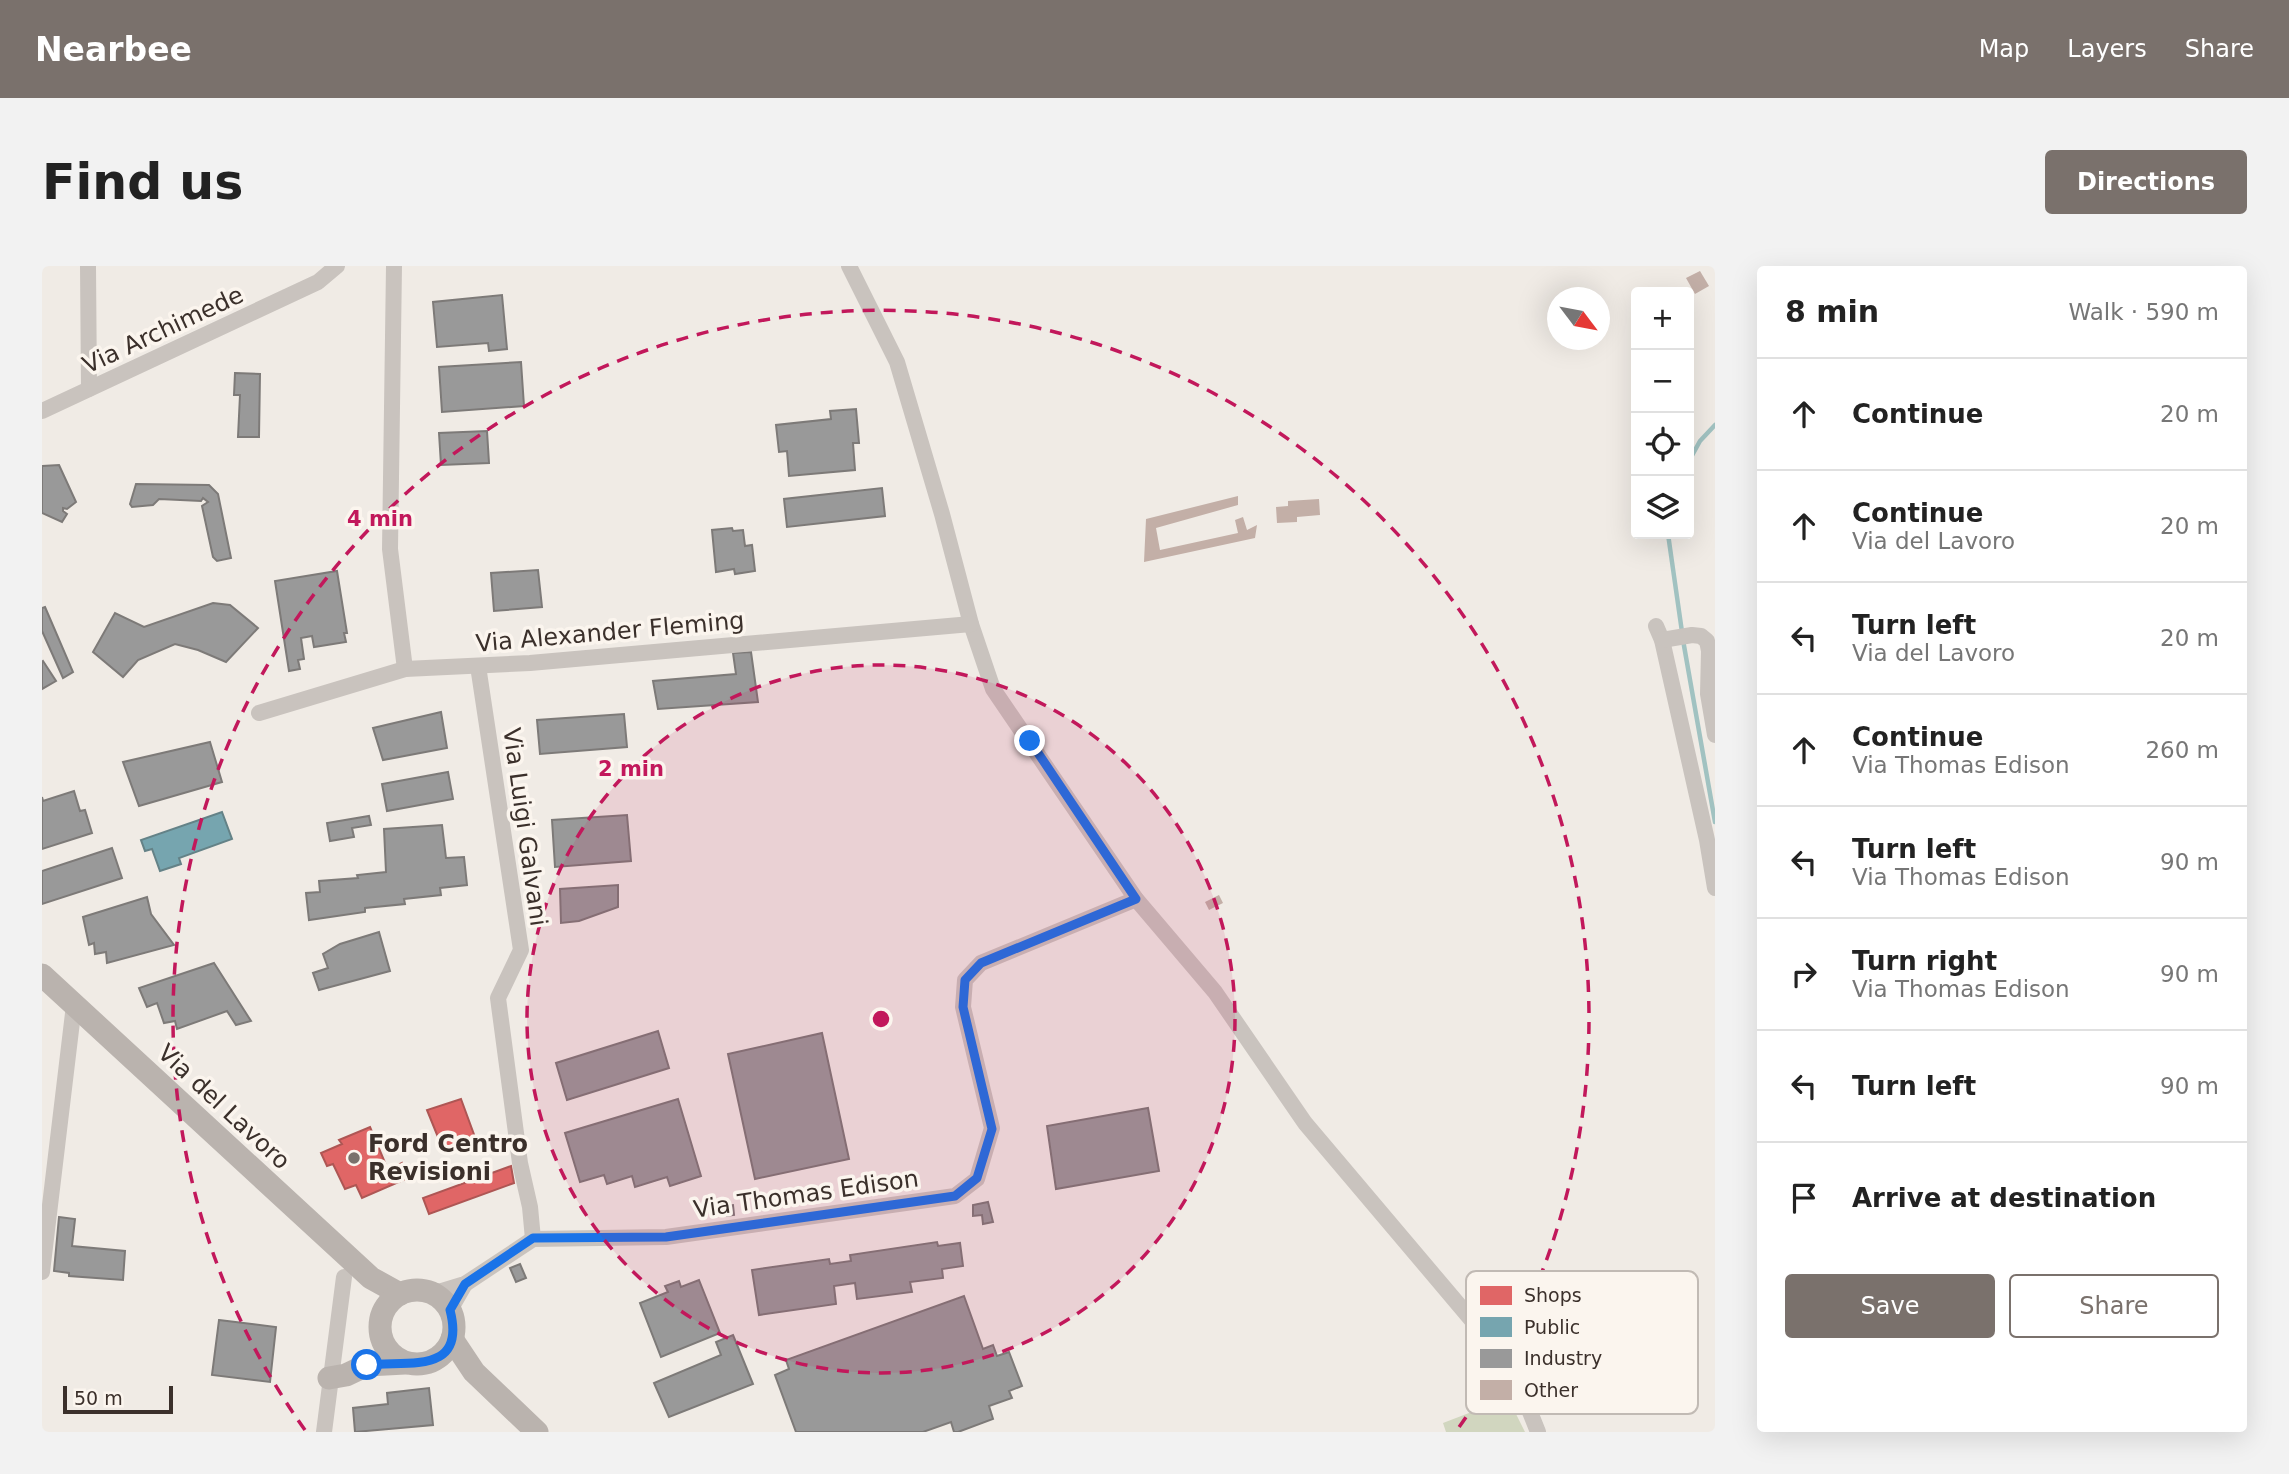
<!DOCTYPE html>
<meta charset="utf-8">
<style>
:root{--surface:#fff;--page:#f2f2f2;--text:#222;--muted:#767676;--line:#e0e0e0;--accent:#7a716c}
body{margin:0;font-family:"DejaVu Sans",sans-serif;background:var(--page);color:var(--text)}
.controls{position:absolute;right:21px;top:21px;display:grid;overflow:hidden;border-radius:7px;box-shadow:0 7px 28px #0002}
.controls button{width:63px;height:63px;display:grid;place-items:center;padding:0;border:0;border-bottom:2px solid var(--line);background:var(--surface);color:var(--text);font:35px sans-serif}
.compass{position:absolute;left:1505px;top:21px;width:63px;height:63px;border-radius:50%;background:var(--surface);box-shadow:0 7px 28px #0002;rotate:122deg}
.scale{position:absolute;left:21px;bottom:18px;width:110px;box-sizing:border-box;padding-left:7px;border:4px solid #3b302b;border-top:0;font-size:19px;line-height:24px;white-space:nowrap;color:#3b302b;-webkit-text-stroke:5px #fbf5ee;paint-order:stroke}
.stop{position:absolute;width:21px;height:21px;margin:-16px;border:5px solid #1a73e8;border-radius:50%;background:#fff}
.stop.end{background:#1a73e8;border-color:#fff;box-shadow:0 2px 7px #0008}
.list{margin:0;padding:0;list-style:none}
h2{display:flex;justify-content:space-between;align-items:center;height:91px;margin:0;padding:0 28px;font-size:30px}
h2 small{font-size:23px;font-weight:400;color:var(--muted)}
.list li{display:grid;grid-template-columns:46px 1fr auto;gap:21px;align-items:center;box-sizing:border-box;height:112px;padding:0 28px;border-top:2px solid var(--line)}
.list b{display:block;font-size:26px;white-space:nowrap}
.list p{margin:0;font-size:23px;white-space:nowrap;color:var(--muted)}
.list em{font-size:23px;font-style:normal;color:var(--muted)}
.actions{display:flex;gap:14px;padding:21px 28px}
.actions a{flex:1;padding:16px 0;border:2px solid var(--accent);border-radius:7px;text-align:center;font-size:24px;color:var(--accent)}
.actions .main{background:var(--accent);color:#fff}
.icon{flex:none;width:38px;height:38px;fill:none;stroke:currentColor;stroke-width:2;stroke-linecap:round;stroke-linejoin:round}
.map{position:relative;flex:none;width:1673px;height:1166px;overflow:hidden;border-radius:7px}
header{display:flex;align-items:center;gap:42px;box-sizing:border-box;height:98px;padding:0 35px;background:var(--accent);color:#fff}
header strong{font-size:33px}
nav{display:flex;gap:38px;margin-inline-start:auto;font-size:24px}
.intro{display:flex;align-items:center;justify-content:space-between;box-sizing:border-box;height:168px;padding:0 42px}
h1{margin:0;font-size:49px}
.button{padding:18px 32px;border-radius:7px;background:var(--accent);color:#fff;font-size:24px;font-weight:700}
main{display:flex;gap:42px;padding:0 42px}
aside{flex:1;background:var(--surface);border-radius:7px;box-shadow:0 7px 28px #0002}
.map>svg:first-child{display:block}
</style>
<header>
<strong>Nearbee</strong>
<nav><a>Map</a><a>Layers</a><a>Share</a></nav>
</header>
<div class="intro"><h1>Find us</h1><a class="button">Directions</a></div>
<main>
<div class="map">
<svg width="1673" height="1166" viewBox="0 0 1673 1166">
<rect width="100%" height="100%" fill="#f0ebe5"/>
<polygon fill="#d1d6bf" points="1466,1132 1483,1166 1404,1166 1401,1157"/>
<g fill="#e06666" stroke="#ae5654" stroke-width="2">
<polygon points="419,833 434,874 402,886 385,844"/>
<polygon points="328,861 346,904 360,897 366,912 320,932 314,919 303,923 291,898 285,900 279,887 300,878 297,874"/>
<polygon points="469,900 472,917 387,948 381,932"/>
</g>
<polygon fill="#76a5af" stroke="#648287" stroke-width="2" points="180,546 190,573 137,592 139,598 118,605 110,583 103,585 99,574"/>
<g fill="#999" stroke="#7d7a78" stroke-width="2">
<polygon points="460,29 465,83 447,85 446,77 395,81 391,36"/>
<polygon points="479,96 482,140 400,146 397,101"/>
<polygon points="193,107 218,108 217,171 196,171 198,129 192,129"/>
<polygon points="814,143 817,177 811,177 813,204 747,210 745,185 737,186 734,159 789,153 788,145"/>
<polygon points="445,165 447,197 399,199 397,167"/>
<polygon points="17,199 34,236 25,243 21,242 21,245 25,248 20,256 0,247 0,200"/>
<polygon points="94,218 167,219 176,228 189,292 175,295 171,291 160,240 166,236 161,232 159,235 117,233 111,239 90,241 88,238"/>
<polygon points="840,222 843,250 745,261 742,233"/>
<polygon points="690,262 691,265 701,264 703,280 710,279 713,305 693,308 692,303 674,306 670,264"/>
<polygon points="496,304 500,341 452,345 449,307"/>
<polygon points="295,305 305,367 302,367 304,376 272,381 270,370 259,372 262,393 256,394 258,403 247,405 233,315"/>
<polygon points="171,337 188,339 216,362 184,396 156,384 133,378 96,394 81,411 51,386 73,347 102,361"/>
<polygon points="3,341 31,406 21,412 0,365 0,342"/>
<polygon points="709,386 716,436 616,443 611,415 694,408 691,387"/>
<polygon points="1,395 14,415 0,423 0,396"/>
<polygon points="399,446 405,482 341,494 331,462"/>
<polygon points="582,448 585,481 498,488 495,454"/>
<polygon points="168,476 180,516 97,540 81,496"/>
<polygon points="406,506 411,533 345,545 340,518"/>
<polygon points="32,525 38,545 43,544 50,567 0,583 0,531 1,535"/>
<polygon points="585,549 589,595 513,601 510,554"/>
<polygon points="327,550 329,559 310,562 312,571 288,575 285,557"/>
<polygon points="400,559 404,592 422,591 425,619 398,622 399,629 362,633 363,638 323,642 323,646 267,654 264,627 278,626 277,615 316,612 315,609 344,606 342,563"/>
<polygon points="70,582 80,612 0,638 0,605"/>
<polygon points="576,619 576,641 537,655 519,657 518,623"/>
<polygon points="105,631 109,648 132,679 65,697 64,686 53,688 52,677 47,679 41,651"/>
<polygon points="337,666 348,705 277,724 271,707 286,702 281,688 298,678"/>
<polygon points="172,697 209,755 194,759 185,745 135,763 133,755 122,757 115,737 105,741 97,722"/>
<polygon points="616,765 627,802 525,834 514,797"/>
<polygon points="780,767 807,893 713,913 686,788"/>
<polygon points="636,833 659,910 628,920 625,911 593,921 590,910 565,918 562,909 538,916 523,867"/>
<polygon points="1106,842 1117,905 1014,923 1005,860"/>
<polygon points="946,936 951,956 941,958 940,949 931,950 931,939"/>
<polygon points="691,939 692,949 684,950 683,940"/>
<polygon points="17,951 33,953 30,980 83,985 81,1014 27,1010 27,1007 12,1005"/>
<polygon points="895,976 896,980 918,977 921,1000 900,1003 901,1012 868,1016 870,1026 815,1033 813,1017 792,1020 794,1038 717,1049 710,1004 787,993 788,998 809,995 808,989"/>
<polygon points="478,998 484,1012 474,1016 468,1002"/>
<polygon points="657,1014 678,1067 619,1091 598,1037 626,1026 623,1020 637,1015 639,1021"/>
<polygon points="922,1030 941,1083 951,1079 955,1090 967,1086 980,1120 967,1125 970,1132 947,1140 951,1153 916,1166 912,1166 909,1156 881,1166 754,1166 733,1109 747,1103 744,1094"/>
<polygon points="177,1054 234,1061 228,1116 170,1109"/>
<polygon points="691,1069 711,1118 627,1151 612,1117 679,1089 674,1076"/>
<polygon points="387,1122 391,1159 313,1166 311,1142 346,1138 345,1127"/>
</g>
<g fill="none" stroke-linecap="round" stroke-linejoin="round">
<g stroke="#a1c2c1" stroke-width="4.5">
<polyline points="1647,195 1658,175 1673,159"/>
<polyline points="1626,268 1640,366"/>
<polyline points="1641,374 1673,556"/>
</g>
</g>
<g fill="#c3afa7">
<polygon points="1658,5 1667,20 1653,28 1644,12"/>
<polygon points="1196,230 1196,239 1114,262 1118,284 1196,267 1193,254 1201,251 1205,264 1215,259 1213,272 1102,296 1104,253"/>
<polygon points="1277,233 1278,249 1255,251 1255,256 1235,257 1234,241 1246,240 1246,235"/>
<polygon points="1177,629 1181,637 1167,644 1163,636"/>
</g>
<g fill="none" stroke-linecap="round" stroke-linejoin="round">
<g stroke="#c9c3be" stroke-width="16">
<polyline points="46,0 47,123"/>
<polyline points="352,0 348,283 363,403"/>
<polyline points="807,0 855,96 900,248 929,358 951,423 1094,633 1173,726 1263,857 1433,1058 1488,1146 1496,1166"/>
<polyline points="0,145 276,16 295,0"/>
<polyline points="1614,360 1620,374 1665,574 1673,622"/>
<polyline points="1620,374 1650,369 1659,370 1665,375 1667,385 1666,428 1673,469"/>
<polyline points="436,400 479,684 456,732 478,897 488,941 491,973"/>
<polyline points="217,447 363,403 488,397 929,358"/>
<polyline points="0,1006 32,739"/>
<polyline points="387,1026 400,1025 423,1018 491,973 624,971 913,930 935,913 950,862 921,741 923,714 939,697 1094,633"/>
<polyline points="408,1044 423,1018"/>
<polyline points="282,1166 302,1011"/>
</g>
<g stroke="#bab3ae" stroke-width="23">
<polyline points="0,709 329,1012 358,1028"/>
<circle cx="375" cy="1061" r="37"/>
<polyline points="410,1073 432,1106 495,1166"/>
<polyline points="287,1112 304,1109 325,1099 363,1097"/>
</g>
</g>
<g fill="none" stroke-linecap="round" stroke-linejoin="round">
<path stroke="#1a73e8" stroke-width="9" d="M325,1099C364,1094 425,1110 408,1044L423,1018L491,972L624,971L913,930L935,912L950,863L921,741L923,714L939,697L1094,633L988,475"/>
</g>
<circle cx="839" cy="753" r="354" fill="#c2185b" fill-opacity=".12"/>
<g fill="none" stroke="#c2185b" stroke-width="3.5" stroke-dasharray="12 9">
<circle cx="839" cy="753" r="354"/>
<path d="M263 1164A708 708 0 1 1 1415 1164"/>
</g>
<circle fill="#7a716c" stroke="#fbf5ee" stroke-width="2.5" cx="312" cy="892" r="7"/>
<g text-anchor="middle" stroke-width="7" stroke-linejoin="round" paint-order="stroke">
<g font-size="24" fill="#3b302b" stroke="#fbf5ee">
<text transform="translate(121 64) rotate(-25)" y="8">Via Archimede</text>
<text transform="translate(568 366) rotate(-5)" y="8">Via Alexander Fleming</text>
<text transform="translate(483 561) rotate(82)" y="8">Via Luigi Galvani</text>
<text transform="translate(182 841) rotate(43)" y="8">Via del Lavoro</text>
<text transform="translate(764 928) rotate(-8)" y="8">Via Thomas Edison</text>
</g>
<g font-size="24" font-weight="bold" fill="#3b302b" stroke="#fbf5ee" text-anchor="start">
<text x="326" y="886">Ford Centro<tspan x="326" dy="28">Revisioni</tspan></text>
</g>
</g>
<rect x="1424" y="1005" width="232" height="143" rx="10" fill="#fbf5ee" stroke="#c1bab4" stroke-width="2"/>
<rect x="1438" y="1020" width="32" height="19" fill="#e06666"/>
<rect x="1438" y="1051" width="32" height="20" fill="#76a5af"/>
<rect x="1438" y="1083" width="32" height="19" fill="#999"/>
<rect x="1438" y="1114" width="32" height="20" fill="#c3afa7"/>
<g font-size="19" fill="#3b302b">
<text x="1482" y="1036">Shops</text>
<text x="1482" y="1068">Public</text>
<text x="1482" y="1099">Industry</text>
<text x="1482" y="1131">Other</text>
</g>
<circle cx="839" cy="753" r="10" fill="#c2185b" stroke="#fbf5ee" stroke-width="3.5"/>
<g font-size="21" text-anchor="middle" font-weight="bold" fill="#c2185b" stroke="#fbf5ee" stroke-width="7" stroke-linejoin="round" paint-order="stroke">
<text x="338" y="260">4 min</text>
<text x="589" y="510">2 min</text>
</g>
</svg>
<div class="controls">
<button>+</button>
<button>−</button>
<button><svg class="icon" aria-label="locate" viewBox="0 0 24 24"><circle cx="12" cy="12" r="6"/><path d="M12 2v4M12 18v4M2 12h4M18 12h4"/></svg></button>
<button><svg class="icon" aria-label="layers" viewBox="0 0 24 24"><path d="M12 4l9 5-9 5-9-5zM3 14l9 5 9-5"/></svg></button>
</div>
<svg class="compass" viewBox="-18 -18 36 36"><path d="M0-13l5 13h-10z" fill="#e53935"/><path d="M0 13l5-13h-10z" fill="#767676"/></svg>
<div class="scale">50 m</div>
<div class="stop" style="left:325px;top:1099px"></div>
<div class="stop end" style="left:988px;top:475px"></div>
</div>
<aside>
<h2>8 min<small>Walk · 590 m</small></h2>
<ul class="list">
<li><svg class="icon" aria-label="ahead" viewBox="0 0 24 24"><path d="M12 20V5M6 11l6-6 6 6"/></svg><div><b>Continue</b></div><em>20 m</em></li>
<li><svg class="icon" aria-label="ahead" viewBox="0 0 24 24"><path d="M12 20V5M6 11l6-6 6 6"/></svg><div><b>Continue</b><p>Via del Lavoro</p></div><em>20 m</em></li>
<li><svg class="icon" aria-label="left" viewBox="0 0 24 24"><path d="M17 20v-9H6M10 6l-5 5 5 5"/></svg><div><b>Turn left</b><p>Via del Lavoro</p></div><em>20 m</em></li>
<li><svg class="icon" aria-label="ahead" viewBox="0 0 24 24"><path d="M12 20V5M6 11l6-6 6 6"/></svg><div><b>Continue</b><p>Via Thomas Edison</p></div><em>260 m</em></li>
<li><svg class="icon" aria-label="left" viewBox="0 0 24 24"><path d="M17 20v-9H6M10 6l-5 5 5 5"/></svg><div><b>Turn left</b><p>Via Thomas Edison</p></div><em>90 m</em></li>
<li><svg class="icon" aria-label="right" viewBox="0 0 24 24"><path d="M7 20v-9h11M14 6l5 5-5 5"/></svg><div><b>Turn right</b><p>Via Thomas Edison</p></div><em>90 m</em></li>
<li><svg class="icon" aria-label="left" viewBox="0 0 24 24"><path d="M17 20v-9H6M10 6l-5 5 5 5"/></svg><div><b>Turn left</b></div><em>90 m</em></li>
<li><svg class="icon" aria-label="arrive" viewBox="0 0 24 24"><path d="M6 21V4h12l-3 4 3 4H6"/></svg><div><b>Arrive at destination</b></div></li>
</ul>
<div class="actions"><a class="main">Save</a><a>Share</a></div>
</aside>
</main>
